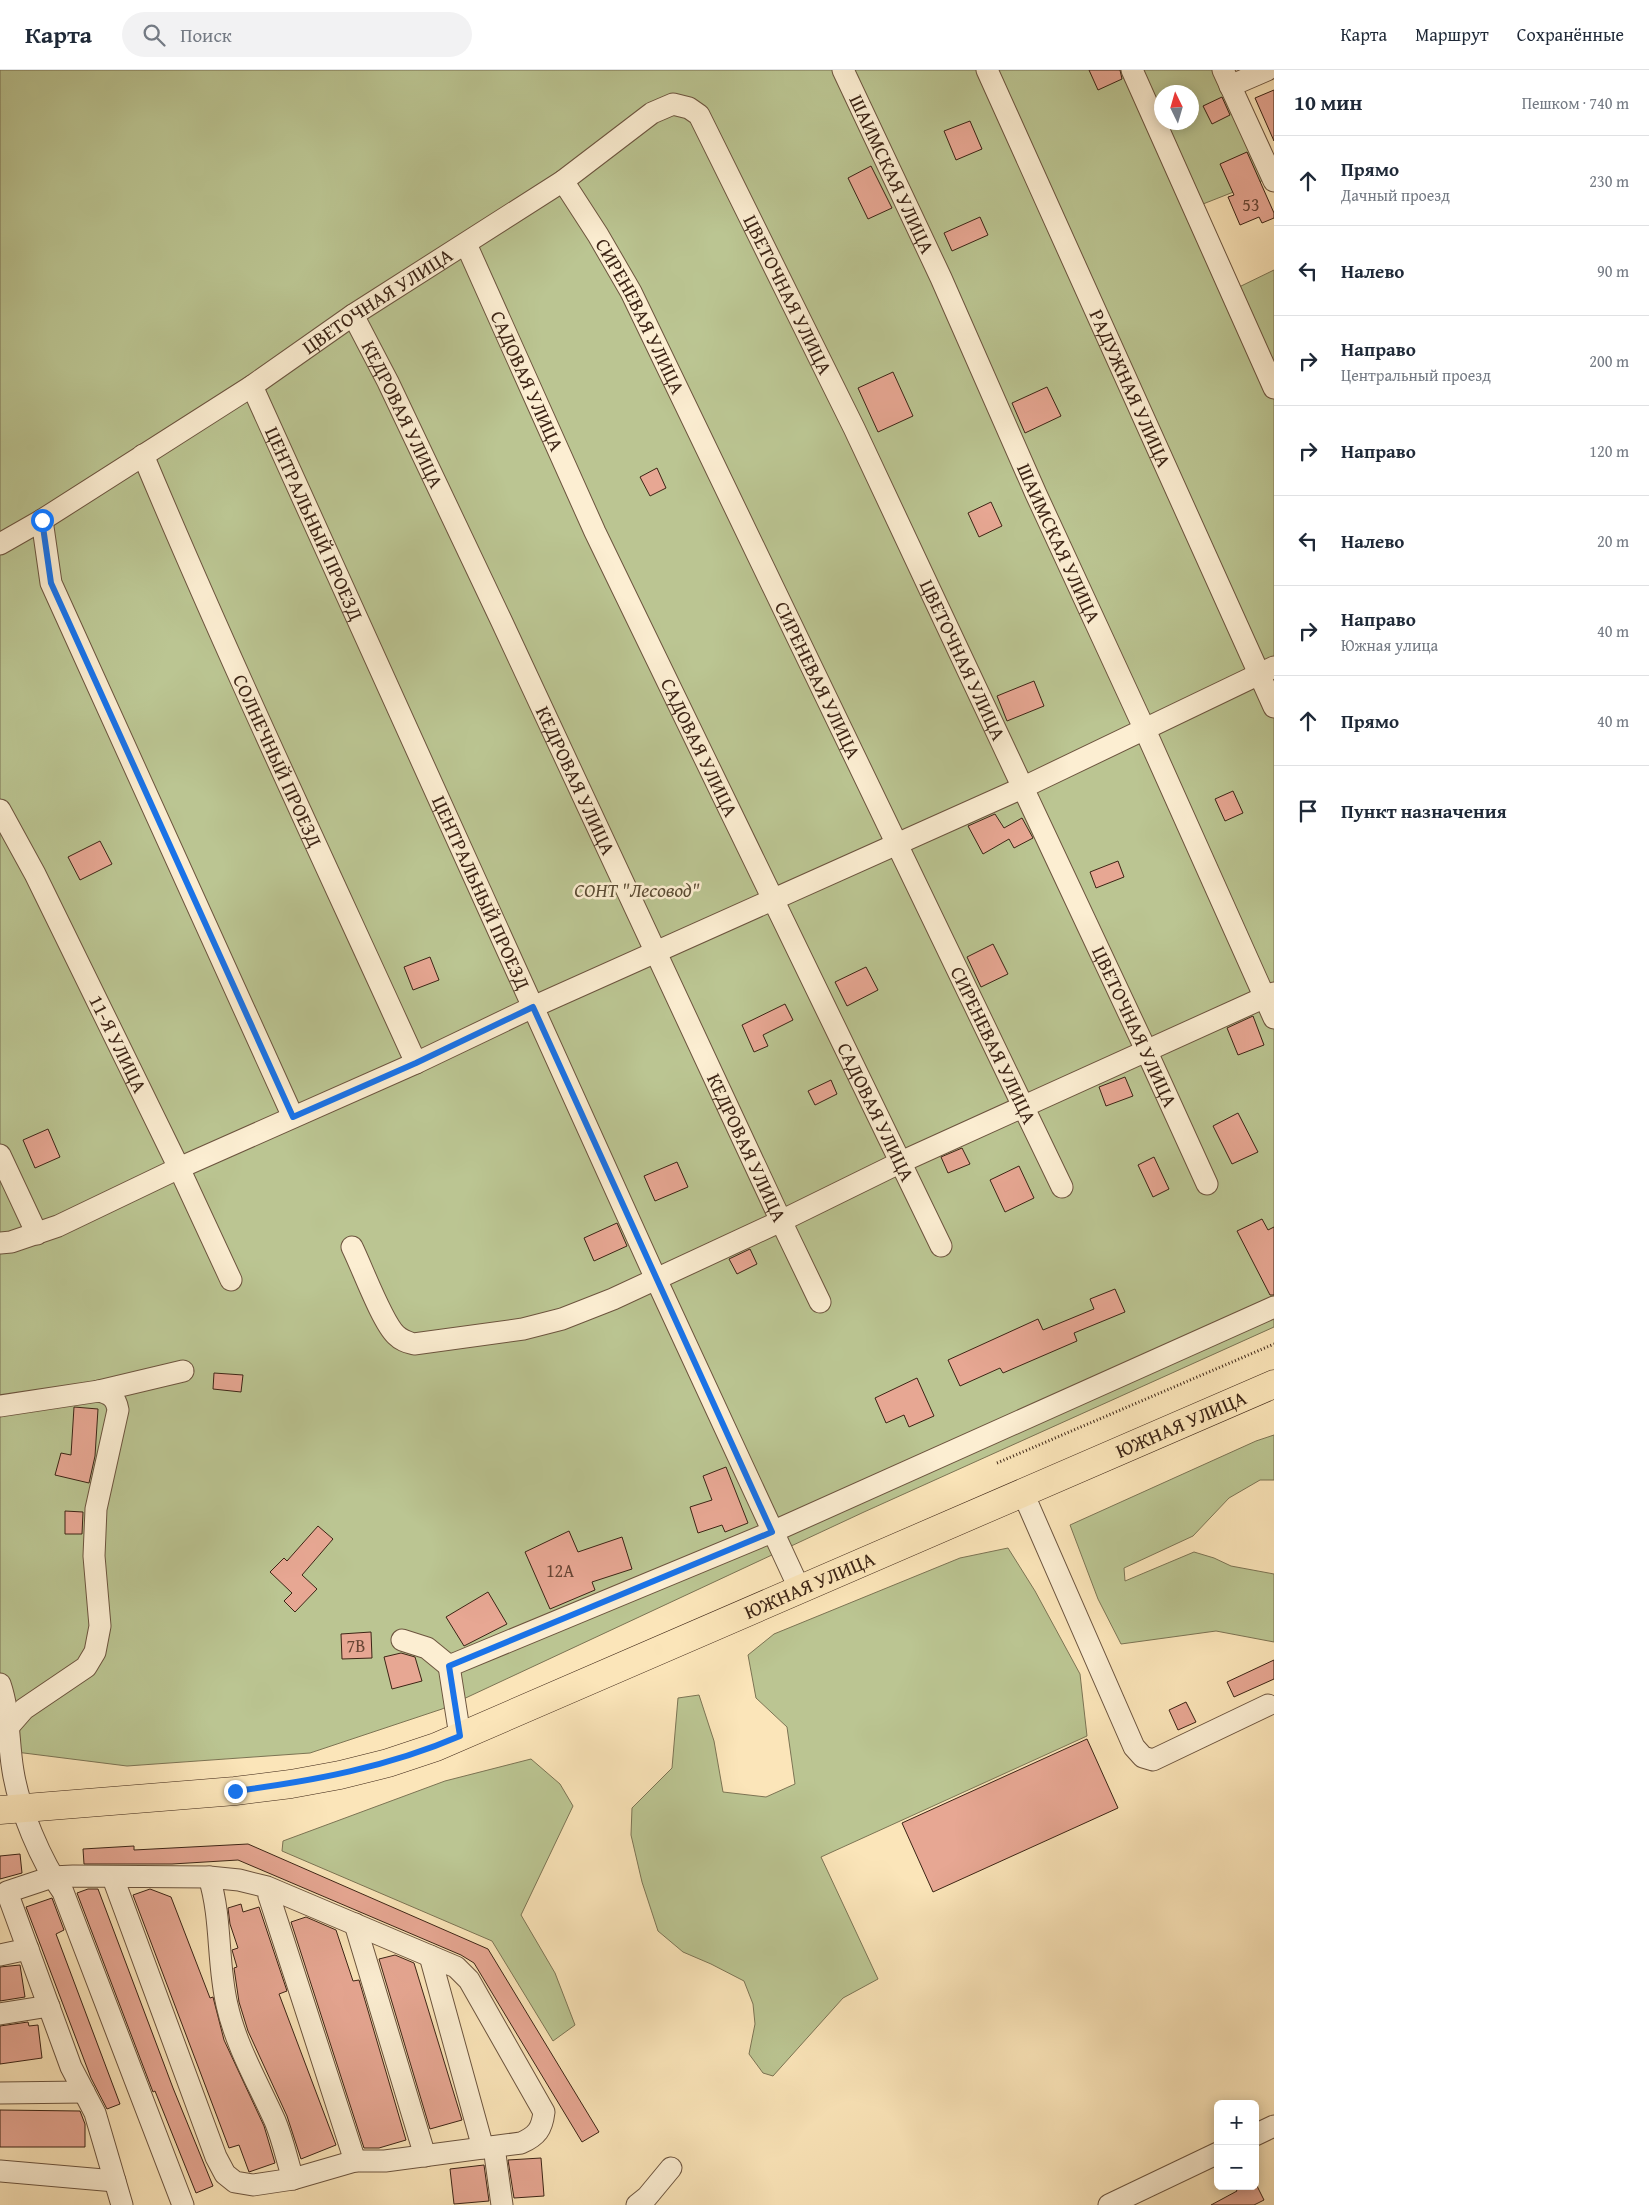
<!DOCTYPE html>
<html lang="ru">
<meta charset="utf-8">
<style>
:root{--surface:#fff;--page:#f2f2f3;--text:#1f2937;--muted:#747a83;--line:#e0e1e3}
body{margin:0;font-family:"Gentium Book Plus",serif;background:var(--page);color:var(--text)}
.controls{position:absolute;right:15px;bottom:15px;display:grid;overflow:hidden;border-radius:8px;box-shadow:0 2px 12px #0003}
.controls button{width:45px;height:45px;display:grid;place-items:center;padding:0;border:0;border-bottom:1px solid var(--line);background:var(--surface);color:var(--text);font:25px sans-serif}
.compass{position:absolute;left:1154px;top:15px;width:45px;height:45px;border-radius:50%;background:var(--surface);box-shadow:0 2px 12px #0003;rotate:355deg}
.stop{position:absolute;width:15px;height:15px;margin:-11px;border:4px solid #1a73e8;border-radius:50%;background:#fff}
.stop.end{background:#1a73e8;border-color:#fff;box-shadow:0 1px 5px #0008}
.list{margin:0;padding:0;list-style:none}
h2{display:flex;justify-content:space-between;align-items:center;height:65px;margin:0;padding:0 20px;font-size:21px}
h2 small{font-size:16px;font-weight:400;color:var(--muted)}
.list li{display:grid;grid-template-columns:32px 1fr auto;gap:15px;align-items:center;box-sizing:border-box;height:90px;padding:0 20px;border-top:1px solid var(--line)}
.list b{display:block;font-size:19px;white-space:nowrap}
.list p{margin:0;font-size:16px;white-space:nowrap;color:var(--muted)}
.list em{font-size:16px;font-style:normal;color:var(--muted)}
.icon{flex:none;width:28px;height:28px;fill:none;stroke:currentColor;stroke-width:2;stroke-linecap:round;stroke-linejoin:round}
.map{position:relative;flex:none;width:1274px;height:2135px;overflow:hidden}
header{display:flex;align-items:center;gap:30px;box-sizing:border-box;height:70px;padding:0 25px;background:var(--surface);border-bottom:1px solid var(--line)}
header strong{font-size:24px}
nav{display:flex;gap:28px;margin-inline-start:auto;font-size:18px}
.search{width:350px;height:45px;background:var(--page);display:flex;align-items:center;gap:12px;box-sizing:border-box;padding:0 18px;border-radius:28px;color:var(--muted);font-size:19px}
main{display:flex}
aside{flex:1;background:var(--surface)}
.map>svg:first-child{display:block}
</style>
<header>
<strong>Карта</strong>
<div class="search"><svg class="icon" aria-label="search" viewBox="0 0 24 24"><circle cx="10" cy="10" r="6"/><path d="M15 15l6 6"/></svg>Поиск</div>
<nav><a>Карта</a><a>Маршрут</a><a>Сохранённые</a></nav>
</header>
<main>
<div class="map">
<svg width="1274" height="2135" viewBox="0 0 1274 2135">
<rect width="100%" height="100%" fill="#fbe5b9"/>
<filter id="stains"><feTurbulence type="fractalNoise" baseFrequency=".004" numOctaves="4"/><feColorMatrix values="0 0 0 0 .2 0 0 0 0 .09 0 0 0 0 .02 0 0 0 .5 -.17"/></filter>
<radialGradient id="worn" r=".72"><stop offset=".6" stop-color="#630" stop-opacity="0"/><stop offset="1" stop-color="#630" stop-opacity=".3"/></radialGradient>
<g fill="#bbc592" stroke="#7c7454" fill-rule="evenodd">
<path d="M0,0H1216L1264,110L1203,134L1237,218L1274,200V1257L864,1442L442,1639L310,1683L127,1696L0,1680ZM1162,22H1192V52H1162Z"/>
<polygon points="1274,1365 1274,1410 1260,1410 1229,1428 1193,1466 1124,1498 1125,1511 1194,1482 1214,1488 1231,1496 1274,1504 1274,1572 1216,1561 1121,1574 1098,1529 1070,1455 1256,1371"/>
<polygon points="1008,1478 1035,1521 1080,1604 1087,1666 821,1787 878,1909 843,1928 773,2006 763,2003 749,1984 755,1954 753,1934 744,1911 711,1894 683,1882 658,1861 642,1812 631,1765 632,1738 672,1698 678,1628 699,1625 714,1671 723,1722 766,1727 795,1714 787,1657 756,1628 748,1585 774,1564 960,1488"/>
<polygon points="531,1689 560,1714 573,1736 521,1845 555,1903 575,1955 553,1971 492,1871 282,1781 283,1771 445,1711"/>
</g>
<g fill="#e7a793" stroke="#3c2415">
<polygon points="1089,0 1120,0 1122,9 1098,20"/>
<polygon points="1274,20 1274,71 1255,28"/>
<polygon points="1222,27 1230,45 1212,54 1203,36"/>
<polygon points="970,51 982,79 956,90 944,61"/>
<polygon points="1247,82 1274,143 1274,148 1262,153 1259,147 1240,155 1228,127 1234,125 1220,94"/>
<polygon points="871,96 892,138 868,149 848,108"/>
<polygon points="980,147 988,165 952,181 944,163"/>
<polygon points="893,302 913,346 878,362 858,318"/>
<polygon points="1047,317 1061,346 1025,363 1012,333"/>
<polygon points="657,398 666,418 650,426 640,407"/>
<polygon points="991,432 1002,456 979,467 968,443"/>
<polygon points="1034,611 1044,636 1007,651 997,626"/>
<polygon points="1233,721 1243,743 1225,751 1215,729"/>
<polygon points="995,744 1004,758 1022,748 1033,768 1014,778 1009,769 983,784 968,756"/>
<polygon points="100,771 112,794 80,810 68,787"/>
<polygon points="1118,791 1124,807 1096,818 1090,802"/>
<polygon points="993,874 1008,904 981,917 967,887"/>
<polygon points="430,887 439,910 413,920 404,897"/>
<polygon points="866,897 878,920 847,936 835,912"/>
<polygon points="785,934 793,950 763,965 768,976 754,982 742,955"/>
<polygon points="1253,946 1264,975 1238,985 1227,958"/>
<polygon points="1125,1007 1133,1026 1106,1036 1099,1017"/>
<polygon points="831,1010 837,1024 815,1035 808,1021"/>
<polygon points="1238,1043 1258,1082 1232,1094 1213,1056"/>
<polygon points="48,1059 60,1087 35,1098 23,1070"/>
<polygon points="962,1078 970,1094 948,1103 941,1087"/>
<polygon points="1154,1087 1169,1119 1153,1127 1138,1095"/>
<polygon points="677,1092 688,1117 655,1131 644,1106"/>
<polygon points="1019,1096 1034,1128 1005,1142 990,1110"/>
<polygon points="1262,1149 1268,1160 1274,1157 1274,1225 1270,1225 1237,1161"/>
<polygon points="617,1153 627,1176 594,1191 584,1168"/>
<polygon points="750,1179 757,1194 737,1204 729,1189"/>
<polygon points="1115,1219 1125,1242 1074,1263 1077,1271 1003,1303 1000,1298 960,1316 948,1290 1038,1249 1043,1260 1094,1239 1090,1229"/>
<polygon points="214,1303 243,1305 241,1322 213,1319"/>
<polygon points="917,1308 934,1346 909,1357 904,1345 886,1353 875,1328"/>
<polygon points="74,1337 98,1339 95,1386 89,1413 55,1405 61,1383 71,1385"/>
<polygon points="726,1397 748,1453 725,1462 722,1455 698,1463 690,1437 712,1430 703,1406"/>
<polygon points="65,1441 83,1442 82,1464 65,1464"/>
<polygon points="318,1456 333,1469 302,1505 317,1519 295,1542 284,1531 292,1523 270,1502 284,1488 287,1491"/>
<polygon points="569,1461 578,1482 622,1467 632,1499 592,1512 595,1520 550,1539 525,1482"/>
<polygon points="488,1522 507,1554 464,1576 446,1547"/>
<polygon points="371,1562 372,1588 342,1589 341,1564"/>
<polygon points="401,1583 415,1587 422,1611 392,1619 384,1587"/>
<polygon points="1274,1590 1274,1609 1234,1627 1227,1612"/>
<polygon points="1186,1632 1196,1652 1178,1660 1169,1640"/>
<polygon points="1087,1669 1118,1738 933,1822 902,1753"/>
<polygon points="248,1774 488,1879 599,2062 582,2072 474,1893 461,1885 238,1790 172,1794 84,1794 83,1779 134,1776 134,1780"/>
<polygon points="20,1784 22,1803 0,1809 0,1786"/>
<polygon points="88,1819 98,1819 173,2018 213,2116 196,2123 155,2021 153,2022 77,1823"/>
<polygon points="150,1819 171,1827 210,1928 213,1927 224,1970 264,2056 275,2093 249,2102 239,2075 229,2078 133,1825"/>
<polygon points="52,1828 64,1860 56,1864 120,2034 107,2039 91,2008 26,1837"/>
<polygon points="241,1834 243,1842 259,1837 287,1921 279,1924 336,2075 301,2089 287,2046 248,1961 239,1932 234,1898 237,1897 232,1880 238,1878 230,1854 228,1838"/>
<polygon points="306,1847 336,1860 353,1911 359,1910 406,2070 379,2078 364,2078 291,1852"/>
<polygon points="395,1885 414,1893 462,2050 430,2059 379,1889"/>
<polygon points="20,1895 25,1927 0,1931 0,1897"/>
<polygon points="28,1952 29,1956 38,1955 42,1988 0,1994 0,1956"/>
<polygon points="0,2040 80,2041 85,2054 85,2077 0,2077"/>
<polygon points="541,2088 544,2126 514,2128 508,2090"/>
<polygon points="484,2095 489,2131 454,2134 450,2099"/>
<polygon points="1234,2116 1257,2116 1264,2130 1254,2135 1211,2135 1237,2121"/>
</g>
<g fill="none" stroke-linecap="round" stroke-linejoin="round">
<defs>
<g id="minor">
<path id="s1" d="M843,0L941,208L1036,424L1145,660L1274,948"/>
<path id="s2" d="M987,0L1274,637"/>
<polyline points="1132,0 1274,318"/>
<polyline points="1223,0 1274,111"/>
<polyline points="1230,16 1267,0"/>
<path id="s3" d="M563,111L598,165L631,222L1062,1117"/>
<path id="s4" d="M466,174L595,462L941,1176"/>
<path id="s5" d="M353,245L388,312L501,550L781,1151L820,1232"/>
<path id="s6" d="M252,316L656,1209L800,1520"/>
<path id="s7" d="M143,385C229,590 324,791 416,993"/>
<polyline points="42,450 51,513 293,1047"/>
<path id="s8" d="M0,474L42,450L252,316L353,245L563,111L652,43L673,34L689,38L699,45L854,358L1146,980L1207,1114"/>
<path id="s9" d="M0,740L35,804L179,1098L231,1210"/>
<polyline points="0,1085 37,1164"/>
<polyline points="0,1173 11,1172 58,1156 179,1098 416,993 533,937 1022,718 1274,597"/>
<path d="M352,1177C362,1197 382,1252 396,1265C402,1271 407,1272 414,1274L523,1259L562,1249L613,1229L781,1151L901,1092L1274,923"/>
<polyline points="99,1321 183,1301"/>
<path d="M0,1336L99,1321C111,1324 116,1328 118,1340L96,1439L94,1486L100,1556L95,1582L86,1597L24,1639L10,1655"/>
<polyline points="1023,1423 1134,1677 1143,1687 1153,1690 1268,1635"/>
<polyline points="402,1570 427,1578 449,1596 772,1462 1274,1237"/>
<polyline points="449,1596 460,1666"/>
<path d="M0,1614C10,1643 8,1672 13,1701C19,1739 41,1791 63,1822L183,2135"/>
<path d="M209,1807C222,1849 217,1893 227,1935C236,1976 258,2013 275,2051C283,2070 287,2090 293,2109"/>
<path d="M113,1808L216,2087L225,2104L235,2112L253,2115L293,2109L355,2091H385L521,2073C537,2066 542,2059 544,2042L469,1910L456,1897L267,1817L239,1810L209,1807L73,1806L52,1807L7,1822L71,1997L95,2043L122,2135"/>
<polyline points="269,1826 355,2091"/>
<polyline points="355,1854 425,2086"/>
<polyline points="0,1885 28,1879"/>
<polyline points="430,1886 483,2078"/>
<polyline points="0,1944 49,1936"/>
<polyline points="0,2023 84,2022"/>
<polyline points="1255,2065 1274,2056"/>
<polyline points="494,2077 502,2135"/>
<polyline points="0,2101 115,2111"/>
<polyline points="637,2135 647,2127 671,2098"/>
<polyline points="1109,2135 1218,2083"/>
</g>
<g id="major">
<path id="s10" d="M0,1740L235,1721L291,1714L340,1705L388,1693L436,1677L1274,1314"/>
</g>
</defs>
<use href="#minor" stroke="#6c543e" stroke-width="23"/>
<use href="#major" stroke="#3c2415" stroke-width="29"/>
<polyline stroke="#3c2415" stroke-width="3" stroke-dasharray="1 2.5" stroke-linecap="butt" points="997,1393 1274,1274"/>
<use href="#minor" stroke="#fceed2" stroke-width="21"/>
<use href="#major" stroke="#fbe5b9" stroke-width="28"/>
</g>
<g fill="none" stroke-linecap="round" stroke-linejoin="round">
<path stroke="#1a73e8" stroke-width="6" d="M42,450L51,513L293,1047L416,993L533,937L772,1462L449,1596L460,1666C388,1697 313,1711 235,1721"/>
</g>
<g text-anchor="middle" stroke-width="5" stroke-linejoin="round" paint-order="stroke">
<g font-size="18" fill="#674534">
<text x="1251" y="141">53</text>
<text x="560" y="1507">12А</text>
<text x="356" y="1582">7В</text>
</g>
<g font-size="20" fill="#3c2415" stroke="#fceed2">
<text dy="7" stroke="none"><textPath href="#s1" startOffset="115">ШАИМСКАЯ УЛИЦА</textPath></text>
<text dy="7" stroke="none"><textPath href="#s8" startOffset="1034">ЦВЕТОЧНАЯ УЛИЦА</textPath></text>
<text dy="7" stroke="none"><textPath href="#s8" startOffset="449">ЦВЕТОЧНАЯ УЛИЦА</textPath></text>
<text dy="7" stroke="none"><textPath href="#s3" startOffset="156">СИРЕНЕВАЯ УЛИЦА</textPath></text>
<text dy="7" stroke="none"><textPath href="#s4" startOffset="150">САДОВАЯ УЛИЦА</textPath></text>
<text dy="7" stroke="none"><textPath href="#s2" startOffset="349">РАДУЖНАЯ УЛИЦА</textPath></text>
<text dy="7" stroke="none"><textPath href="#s5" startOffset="111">КЕДРОВАЯ УЛИЦА</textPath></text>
<text dy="7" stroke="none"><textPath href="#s6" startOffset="151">ЦЕНТРАЛЬНЫЙ ПРОЕЗД</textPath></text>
<text dy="7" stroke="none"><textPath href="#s1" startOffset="520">ШАИМСКАЯ УЛИЦА</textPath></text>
<text dy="7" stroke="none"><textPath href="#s8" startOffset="1439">ЦВЕТОЧНАЯ УЛИЦА</textPath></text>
<text dy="7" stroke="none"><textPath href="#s3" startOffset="561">СИРЕНЕВАЯ УЛИЦА</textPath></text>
<text dy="7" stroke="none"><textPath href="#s4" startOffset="555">САДОВАЯ УЛИЦА</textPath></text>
<text dy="7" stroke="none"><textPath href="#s7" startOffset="334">СОЛНЕЧНЫЙ ПРОЕЗД</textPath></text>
<text dy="7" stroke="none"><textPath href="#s5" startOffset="516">КЕДРОВАЯ УЛИЦА</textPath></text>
<text dy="7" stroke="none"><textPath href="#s6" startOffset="556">ЦЕНТРАЛЬНЫЙ ПРОЕЗД</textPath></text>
<text dy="7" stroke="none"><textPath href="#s8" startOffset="1844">ЦВЕТОЧНАЯ УЛИЦА</textPath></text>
<text dy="7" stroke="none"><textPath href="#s9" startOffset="262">11-Я УЛИЦА</textPath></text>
<text dy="7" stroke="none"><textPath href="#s3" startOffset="966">СИРЕНЕВАЯ УЛИЦА</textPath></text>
<text dy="7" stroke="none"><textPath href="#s4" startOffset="960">САДОВАЯ УЛИЦА</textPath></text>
<text dy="7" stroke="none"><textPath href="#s5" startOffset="921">КЕДРОВАЯ УЛИЦА</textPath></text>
<text dy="7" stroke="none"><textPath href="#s10" startOffset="1254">ЮЖНАЯ УЛИЦА</textPath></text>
<text dy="7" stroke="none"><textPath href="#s10" startOffset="849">ЮЖНАЯ УЛИЦА</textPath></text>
</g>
<g font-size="20" font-style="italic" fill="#5c4c34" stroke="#fceed2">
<text x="637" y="827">СОНТ "Лесовод"</text>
</g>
</g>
<rect width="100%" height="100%" filter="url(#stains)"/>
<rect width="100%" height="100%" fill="url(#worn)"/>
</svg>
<div class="controls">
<button>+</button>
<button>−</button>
</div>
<svg class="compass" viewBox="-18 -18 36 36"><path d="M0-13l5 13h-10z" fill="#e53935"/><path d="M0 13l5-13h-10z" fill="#747a83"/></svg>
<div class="stop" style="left:42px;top:450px"></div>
<div class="stop end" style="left:235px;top:1721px"></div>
</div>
<aside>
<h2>10 мин<small>Пешком · 740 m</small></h2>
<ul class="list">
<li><svg class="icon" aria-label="ahead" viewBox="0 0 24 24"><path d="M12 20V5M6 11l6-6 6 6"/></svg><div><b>Прямо</b><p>Дачный проезд</p></div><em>230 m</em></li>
<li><svg class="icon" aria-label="left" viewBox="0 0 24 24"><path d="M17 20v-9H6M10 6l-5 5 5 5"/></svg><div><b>Налево</b></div><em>90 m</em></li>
<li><svg class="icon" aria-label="right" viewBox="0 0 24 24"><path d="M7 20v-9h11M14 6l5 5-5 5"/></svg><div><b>Направо</b><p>Центральный проезд</p></div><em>200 m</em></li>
<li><svg class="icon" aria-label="right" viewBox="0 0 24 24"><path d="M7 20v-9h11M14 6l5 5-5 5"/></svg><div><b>Направо</b></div><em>120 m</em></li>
<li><svg class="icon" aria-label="left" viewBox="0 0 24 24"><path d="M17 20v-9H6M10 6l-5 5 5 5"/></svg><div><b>Налево</b></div><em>20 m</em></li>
<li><svg class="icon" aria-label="right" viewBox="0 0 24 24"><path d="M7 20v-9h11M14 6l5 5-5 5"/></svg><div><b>Направо</b><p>Южная улица</p></div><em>40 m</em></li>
<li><svg class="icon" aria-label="ahead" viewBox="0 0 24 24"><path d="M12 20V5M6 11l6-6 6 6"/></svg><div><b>Прямо</b></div><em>40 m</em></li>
<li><svg class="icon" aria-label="arrive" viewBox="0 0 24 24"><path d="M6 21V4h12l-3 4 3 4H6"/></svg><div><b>Пункт назначения</b></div></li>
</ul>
</aside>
</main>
